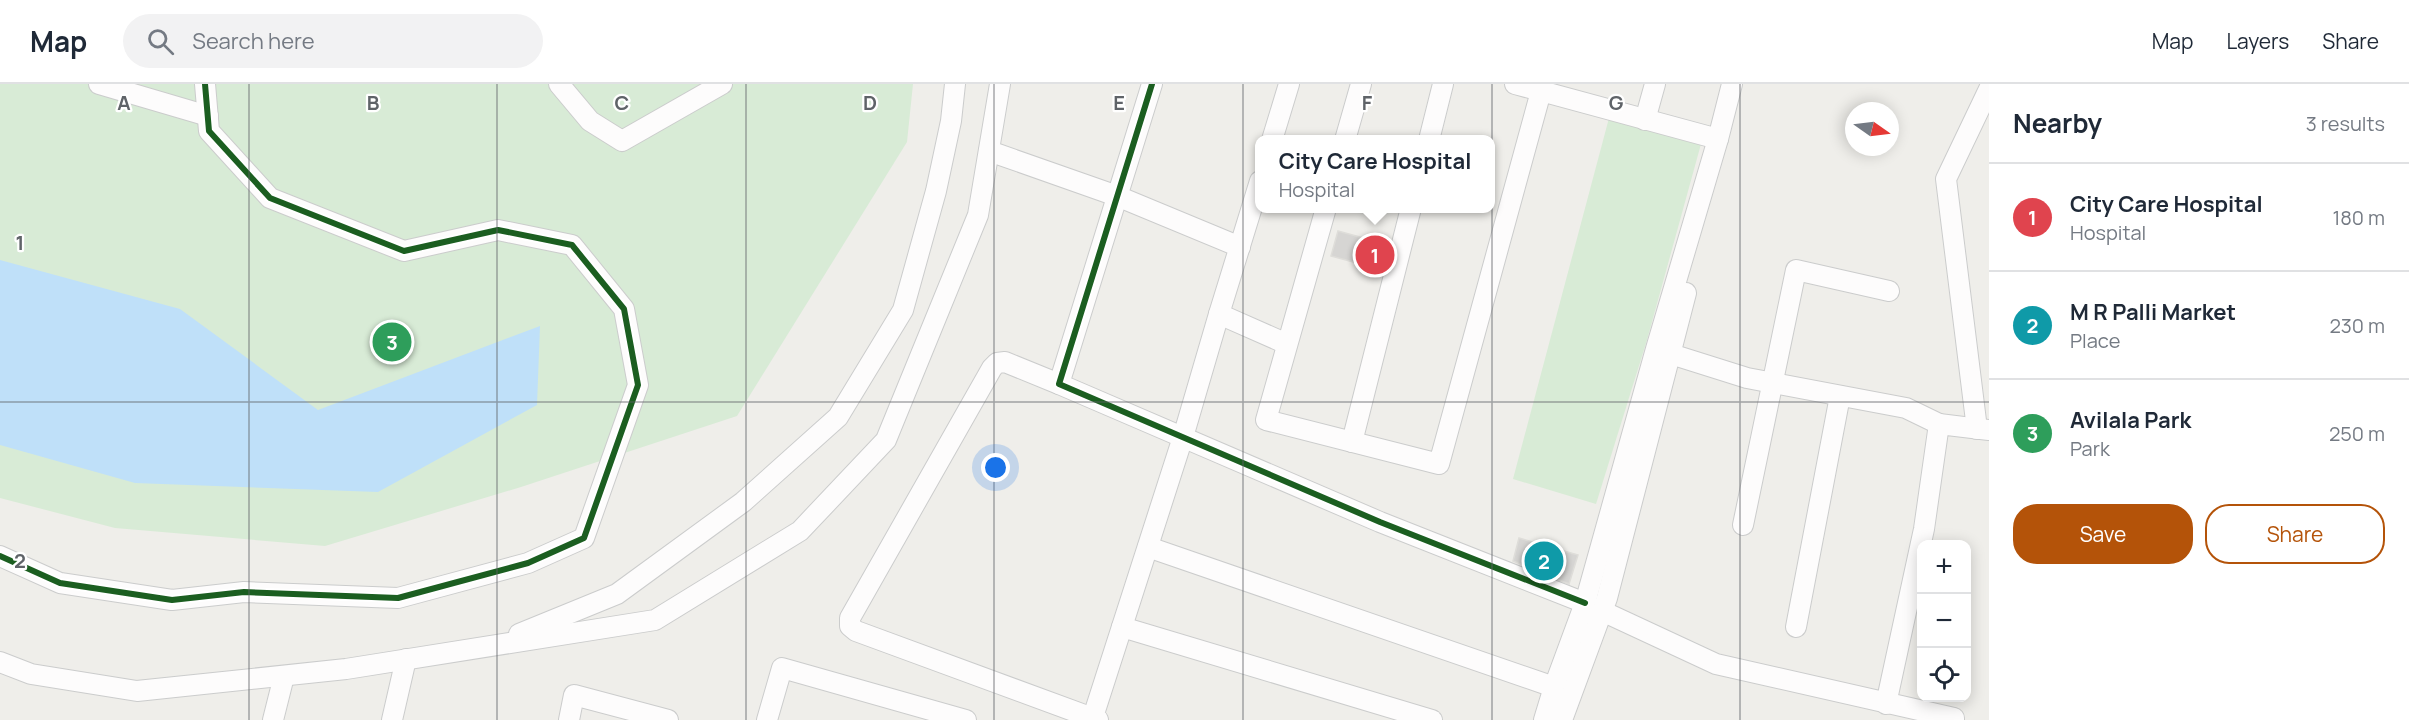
<!DOCTYPE html>
<meta charset="utf-8">
<style>
:root{--surface:#fff;--page:#f2f2f3;--text:#1f2937;--muted:#747a83;--line:#e0e1e3;--accent:#b45309}
body{margin:0;font-family:Manrope,sans-serif;background:var(--page);color:var(--text)}
.controls{position:absolute;right:18px;bottom:18px;display:grid;overflow:hidden;border-radius:12px;box-shadow:0 3px 15px #0003}
.controls button{width:54px;height:54px;display:grid;place-items:center;padding:0;border:0;border-bottom:2px solid var(--line);background:var(--surface);color:var(--text);font:30px sans-serif}
.compass{position:absolute;left:1845px;top:18px;width:54px;height:54px;border-radius:50%;background:var(--surface);box-shadow:0 3px 15px #0003;rotate:104deg}
.you{position:absolute;left:996px;top:384px;width:21px;height:21px;margin:-15px;border:4px solid #fff;border-radius:50%;background:#1a73e8;box-shadow:0 0 0 9px #1a73e833}
.badge{display:grid;place-items:center;width:39px;height:39px;border-radius:50%;background:var(--accent);color:#fff;font-size:20px;font-weight:700}
.pin{position:absolute;translate:-50% -50%;border:3px solid #fff;box-shadow:0 2px 6px #0006}
.popup{position:absolute;left:1255px;top:51px;width:240px;height:78px;box-sizing:border-box;display:grid;place-content:center;border-radius:12px;background:var(--surface);filter:drop-shadow(0 2px 4px #0005);font-size:20px;white-space:nowrap;color:var(--muted)}
.popup b{font-size:22px;color:var(--text)}
.popup::after{content:'';position:absolute;left:50%;top:100%;margin-left:-12px;border:12px solid transparent;border-top-color:var(--surface)}
.list{margin:0;padding:0;list-style:none}
h2{display:flex;justify-content:space-between;align-items:center;height:78px;margin:0;padding:0 24px;font-size:26px}
h2 small{font-size:20px;font-weight:400;color:var(--muted)}
.list li{display:grid;grid-template-columns:39px 1fr auto;gap:18px;align-items:center;box-sizing:border-box;height:108px;padding:0 24px;border-top:2px solid var(--line)}
.list b{display:block;font-size:22px;white-space:nowrap}
.list p{margin:0;font-size:20px;white-space:nowrap;color:var(--muted)}
.list em{font-size:20px;font-style:normal;color:var(--muted)}
.actions{display:flex;gap:12px;padding:18px 24px}
.actions a{flex:1;padding:14px 0;border:2px solid var(--accent);border-radius:24px;text-align:center;font-size:21px;color:var(--accent)}
.actions .main{background:var(--accent);color:#fff}
.icon{flex:none;width:33px;height:33px;fill:none;stroke:currentColor;stroke-width:2;stroke-linecap:round;stroke-linejoin:round}
.map{position:relative;flex:none;width:1989px;height:636px;overflow:hidden}
header{display:flex;align-items:center;gap:36px;box-sizing:border-box;height:84px;padding:0 30px;background:var(--surface);border-bottom:2px solid var(--line)}
header strong{font-size:28px}
nav{display:flex;gap:33px;margin-inline-start:auto;font-size:21px}
.search{width:420px;height:54px;background:var(--page);display:flex;align-items:center;gap:15px;box-sizing:border-box;padding:0 21px;border-radius:33px;color:var(--muted);font-size:22px}
main{display:flex}
aside{flex:1;background:var(--surface)}
.map>svg:first-child{display:block}
</style>
<header>
<strong>Map</strong>
<div class="search"><svg class="icon" aria-label="search" viewBox="0 0 24 24"><circle cx="10" cy="10" r="6"/><path d="M15 15l6 6"/></svg>Search here</div>
<nav><a>Map</a><a>Layers</a><a>Share</a></nav>
</header>
<main>
<div class="map">
<svg width="1989" height="636" viewBox="0 0 1989 636">
<rect width="100%" height="100%" fill="#efeeea"/>
<g fill="#d8ebd6">
<polygon points="0,0 913,0 907,58 737,332 521,403 325,462 115,444 0,414"/>
<polygon points="1609,34 1701,60 1647,256 1596,420 1513,395"/>
</g>
<polygon fill="#bfe0f9" points="0,176 180,225 318,326 540,242 537,321 378,408 135,399 0,361"/>
<g fill="#d6d5d3" stroke="#deddd9" stroke-width="1.5">
<polygon points="1338,147 1389,161 1383,186 1331,172"/>
<polygon points="1519,454 1578,471 1569,500 1513,477"/>
</g>
<g fill="none" stroke-linecap="round" stroke-linejoin="round">
<defs>
<g id="minor">
<polyline points="99,0 208,32"/>
<polyline points="559,0 590,37 622,57 722,0"/>
<polyline points="1152,0 1059,300 1380,438 1585,519"/>
<polyline points="1515,0 1718,55"/>
<polyline points="1645,36 1655,0"/>
<polyline points="1272,56 1289,0"/>
<polyline points="1345,56 1361,0"/>
<polyline points="1429,56 1443,0"/>
<polyline points="989,67 1117,112 1240,163"/>
<polyline points="1260,97 1219,230 1287,260"/>
<polyline points="1326,124 1266,336 1439,380 1543,0"/>
<polyline points="1658,266 1747,294 1906,324 1939,340"/>
<polyline points="1059,300 1005,278 997,279 992,284 850,534 850,542 856,547 1098,636"/>
<polyline points="1977,345 1946,95 1989,5"/>
<polyline points="1352,358 1411,124"/>
<polyline points="1743,441 1796,186 1889,207"/>
<polyline points="1148,463 1554,603"/>
<polyline points="0,472 60,499 172,516 244,508 398,514 528,479 584,454 638,301 624,225 572,161 498,146 404,167 270,114 209,47 205,0"/>
<polyline points="1602,527 1716,580 1954,634 1954,636"/>
<polyline points="1122,543 1432,636"/>
<polyline points="1796,543 1840,312"/>
<polyline points="519,550 617,510 743,418 838,333 903,226 936,107 951,37 955,0"/>
<polyline points="0,578 31,590 137,607 346,585 655,536 800,447 886,356 978,131 1000,0"/>
<polyline points="1886,620 1924,445 1939,340 1989,346"/>
<polyline points="273,636 284,592"/>
<polyline points="392,636 406,575"/>
<polyline points="569,636 574,611 668,636"/>
<polyline points="767,636 782,584 966,636"/>
<polyline points="1092,636 1183,353 1219,230"/>
<polyline points="1544,636 1554,603 1585,519 1656,265 1718,55 1732,0"/>
<polyline points="1562,636 1607,514 1686,209"/>
</g>
</defs>
<use href="#minor" stroke="#cbcccc" stroke-width="22"/>
<use href="#minor" stroke="#fdfcfc" stroke-width="20"/>
<defs>
<g id="cycleway">
<polyline points="1152,0 1059,300 1380,438 1585,519"/>
<polyline points="0,472 60,499 172,516 244,508 398,514 528,479 584,454 638,301 624,225 572,161 498,146 404,167 270,114 209,47 205,0"/>
</g>
</defs>
<use href="#cycleway" stroke="#fff" stroke-width="10"/>
<use href="#cycleway" stroke="#1b5e20" stroke-width="6"/>
</g>
<path fill="none" stroke="#5f6368" stroke-width="1.5" stroke-opacity="0.55" d="M249,0V636M497,0V636M746,0V636M994,0V636M1243,0V636M1492,0V636M1740,0V636M0,318H1989"/>
<g font-size="20" text-anchor="middle" font-weight="bold" fill="#5f6368" stroke="#fff" stroke-width="4.5" stroke-linejoin="round" paint-order="stroke">
<text x="124" y="26">A</text>
<text x="373" y="26">B</text>
<text x="622" y="26">C</text>
<text x="870" y="26">D</text>
<text x="1119" y="26">E</text>
<text x="1367" y="26">F</text>
<text x="1616" y="26">G</text>
<text x="20" y="166">1</text>
<text x="20" y="484">2</text>
</g>
</svg>
<div class="controls">
<button>+</button>
<button>−</button>
<button><svg class="icon" aria-label="locate" viewBox="0 0 24 24"><circle cx="12" cy="12" r="6"/><path d="M12 2v4M12 18v4M2 12h4M18 12h4"/></svg></button>
</div>
<svg class="compass" viewBox="-18 -18 36 36"><path d="M0-13l5 13h-10z" fill="#e53935"/><path d="M0 13l5-13h-10z" fill="#747a83"/></svg>
<div class="you"></div>
<div class="pin badge" style="left:1375px;top:171px;background:#e0444e">1</div>
<div class="popup"><b>City Care Hospital</b>Hospital</div>
<div class="pin badge" style="left:1544px;top:477px;background:#0f9aa8">2</div>
<div class="pin badge" style="left:392px;top:258px;background:#2e9e5b">3</div>
</div>
<aside>
<h2>Nearby<small>3 results</small></h2>
<ul class="list">
<li><span class="badge" style="background:#e0444e">1</span><div><b>City Care Hospital</b><p>Hospital</p></div><em>180 m</em></li>
<li><span class="badge" style="background:#0f9aa8">2</span><div><b>M R Palli Market</b><p>Place</p></div><em>230 m</em></li>
<li><span class="badge" style="background:#2e9e5b">3</span><div><b>Avilala Park</b><p>Park</p></div><em>250 m</em></li>
</ul>
<div class="actions"><a class="main">Save</a><a>Share</a></div>
</aside>
</main>
